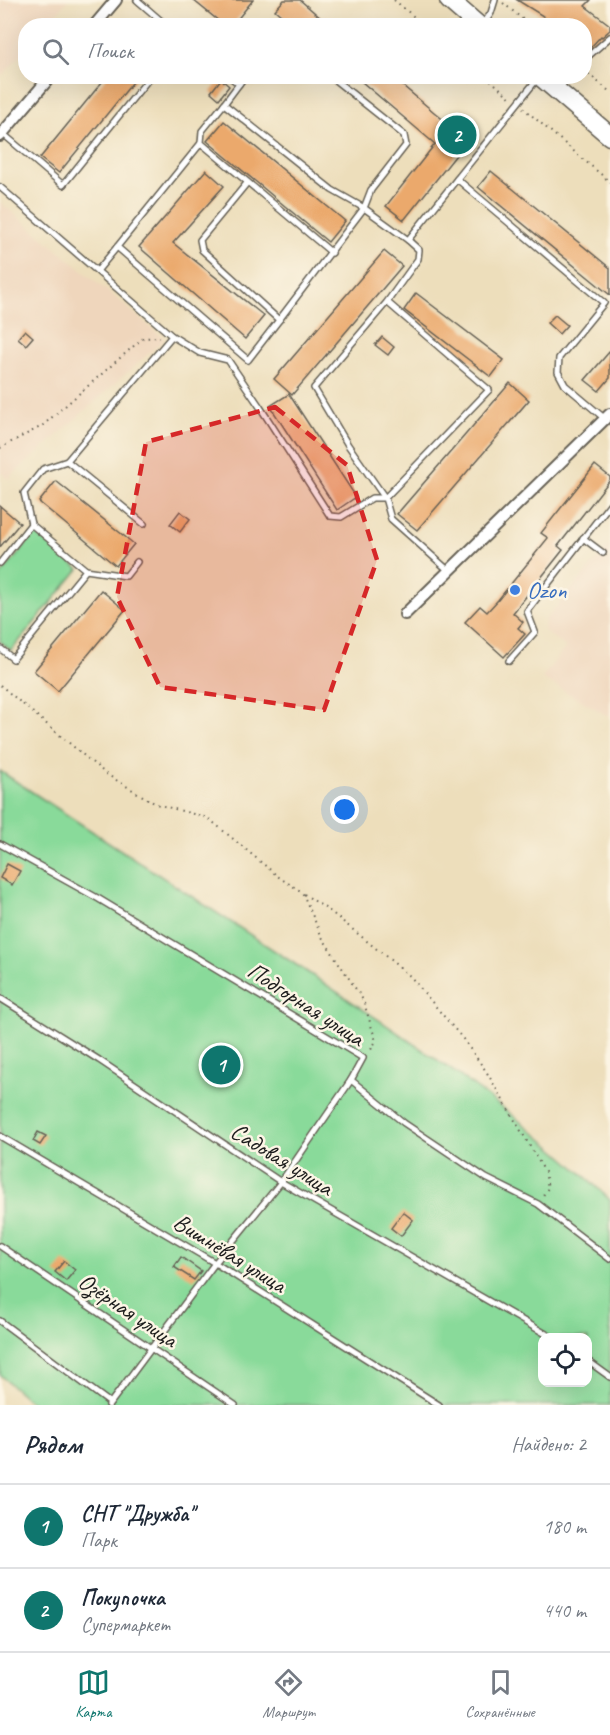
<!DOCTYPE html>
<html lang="ru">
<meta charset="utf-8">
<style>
:root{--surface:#fff;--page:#f6f6f7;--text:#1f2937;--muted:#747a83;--line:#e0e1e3;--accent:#0f766e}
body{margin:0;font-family:Caveat,sans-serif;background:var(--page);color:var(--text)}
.controls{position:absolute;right:18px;bottom:18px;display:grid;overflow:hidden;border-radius:12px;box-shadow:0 6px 24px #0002}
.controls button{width:54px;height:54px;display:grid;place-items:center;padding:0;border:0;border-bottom:2px solid var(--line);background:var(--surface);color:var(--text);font:30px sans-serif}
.you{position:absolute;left:345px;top:810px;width:21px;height:21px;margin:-15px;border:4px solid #fff;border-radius:50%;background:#1a73e8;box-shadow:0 0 0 9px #1a73e833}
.badge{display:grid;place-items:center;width:39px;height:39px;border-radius:50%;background:var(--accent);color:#fff;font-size:20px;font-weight:700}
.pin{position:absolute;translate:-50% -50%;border:3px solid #fff;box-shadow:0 2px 6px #0006}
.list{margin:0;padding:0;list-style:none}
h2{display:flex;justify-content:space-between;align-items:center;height:78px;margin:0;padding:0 24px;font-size:26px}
h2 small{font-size:20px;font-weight:400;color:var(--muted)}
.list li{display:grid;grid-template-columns:39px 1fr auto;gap:18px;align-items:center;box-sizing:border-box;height:84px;padding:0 24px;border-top:2px solid var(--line)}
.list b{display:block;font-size:22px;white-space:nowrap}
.list p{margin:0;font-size:20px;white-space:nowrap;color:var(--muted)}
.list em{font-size:20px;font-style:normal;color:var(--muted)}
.icon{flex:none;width:33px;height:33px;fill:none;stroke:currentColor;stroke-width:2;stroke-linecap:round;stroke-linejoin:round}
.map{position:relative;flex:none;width:610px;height:1405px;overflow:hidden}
.search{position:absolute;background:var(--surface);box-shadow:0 6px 24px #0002;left:18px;right:18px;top:18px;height:66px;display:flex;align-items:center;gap:15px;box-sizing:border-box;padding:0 21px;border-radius:24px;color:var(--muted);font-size:22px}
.sheet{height:246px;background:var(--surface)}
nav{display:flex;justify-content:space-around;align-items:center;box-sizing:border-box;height:84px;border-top:2px solid var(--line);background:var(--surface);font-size:16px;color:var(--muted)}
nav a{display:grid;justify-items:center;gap:3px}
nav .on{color:var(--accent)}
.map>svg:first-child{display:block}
</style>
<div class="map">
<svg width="610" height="1405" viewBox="0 0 610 1405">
<rect width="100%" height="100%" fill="#fcf5e5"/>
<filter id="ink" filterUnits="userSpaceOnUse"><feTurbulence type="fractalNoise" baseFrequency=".0167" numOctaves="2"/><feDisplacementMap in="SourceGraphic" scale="12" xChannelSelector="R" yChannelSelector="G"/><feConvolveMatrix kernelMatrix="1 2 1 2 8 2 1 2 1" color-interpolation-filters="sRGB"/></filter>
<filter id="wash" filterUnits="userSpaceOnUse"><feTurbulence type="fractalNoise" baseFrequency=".008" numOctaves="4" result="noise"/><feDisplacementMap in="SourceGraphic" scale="24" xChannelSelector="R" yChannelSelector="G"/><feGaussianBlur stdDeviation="1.35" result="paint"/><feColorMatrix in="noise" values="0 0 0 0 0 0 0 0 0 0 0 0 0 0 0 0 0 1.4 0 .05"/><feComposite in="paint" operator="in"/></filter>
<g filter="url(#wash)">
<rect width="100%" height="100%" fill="#eddebb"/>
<g fill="#efd6bc">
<polygon points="0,0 68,0 46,25 26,26 25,50 3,75 0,73"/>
<polygon points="0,202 165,339 8,479 0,472"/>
<polygon points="610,545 610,717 542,678 566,647 544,631 545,620"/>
</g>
<g fill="#89da9a" stroke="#527b5b" stroke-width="1.5" fill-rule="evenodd">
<polygon points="35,533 79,569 11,651 0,641 0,576"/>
<path d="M0,771C100,837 200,903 301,968C408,1039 518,1110 610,1200V1405H34L0,1375ZM542,1338H588V1382H542Z"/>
</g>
<g id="blocks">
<g fill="#eba96c">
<polygon points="193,0 253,0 232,26 225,26"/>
<polygon points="284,0 300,0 330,26 294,26 275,10"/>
<polygon points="517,0 591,0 585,6 610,25 610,30 602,37 601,36 589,49 585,47 585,26 552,26 543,16"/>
<polygon points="107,76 138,76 59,173 40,158"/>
<polygon points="355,76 391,76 453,128 457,123 472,135 404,220 386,206 435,144"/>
<polygon points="221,79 229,86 219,99 211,92"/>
<polygon points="224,121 345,221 328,242 207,141"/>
<polygon points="206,170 224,186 173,243 264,316 245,339 139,247"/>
<polygon points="491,171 610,268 610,295 478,187"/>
<polygon points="384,251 402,266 292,395 274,379"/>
<polygon points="416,293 504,360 491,377 404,310"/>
<polygon points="555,315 567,325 559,334 547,323"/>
<polygon points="25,330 33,337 26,345 18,338"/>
<polygon points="382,337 394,347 388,355 375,345"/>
<polygon points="610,351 610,378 599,391 585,380"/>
<polygon points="510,383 529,400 417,530 397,514"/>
<polygon points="289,394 356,497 337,510 270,406"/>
<polygon points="595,465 610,477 610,480 558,546 563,550 513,613 523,622 518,628 525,634 504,657 465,622 480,606 487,612 498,600 548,538 541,533"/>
<polygon points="56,481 134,544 116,566 39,502"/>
<polygon points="0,506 20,523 0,547"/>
<polygon points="180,511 190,519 180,532 170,524"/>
<polygon points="101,590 125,610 58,691 34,671"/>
<polygon points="7,864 20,871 12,885 0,878"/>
<polygon points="38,1132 46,1136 40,1145 33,1141"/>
<polygon points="403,1212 413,1220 401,1236 391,1228"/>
<polygon points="181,1257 201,1271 194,1280 174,1267"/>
<polygon points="64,1261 75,1270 66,1281 55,1272"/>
</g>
</g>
</g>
<g filter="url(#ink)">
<use href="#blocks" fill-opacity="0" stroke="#656054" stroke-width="1.5"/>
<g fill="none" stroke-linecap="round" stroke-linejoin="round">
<defs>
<g id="lane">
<polyline points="137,0 167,26"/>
<polyline points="483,25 491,13 495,0"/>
<polyline points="584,60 610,37"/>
<polyline points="229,76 239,84 224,104 332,190 364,208 279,320 202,250 200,240 247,183"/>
<polyline points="330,76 404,135 406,145 371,190 364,208 408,240 538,78"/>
<polyline points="239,84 245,76"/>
<polyline points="559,89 569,76"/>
<polyline points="224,104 202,131 201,143 332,253"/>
<polyline points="1,132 63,185 151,76"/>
<polyline points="201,143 117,247 248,360 279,320"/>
<polyline points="457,179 604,303 559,358 558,372 565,385 604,418"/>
<polyline points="0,187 172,336 67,461 43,469 24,493 31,524 86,570 13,659 0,648"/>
<polyline points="98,270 117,247"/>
<polyline points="387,302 489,390 385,498 348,445 314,388 387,302 418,259 419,250 408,240"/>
<polyline points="172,336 200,353 228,360 260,407 330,516 341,517 372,498 385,498 391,519 448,570"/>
<polyline points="67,461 144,524"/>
<polyline points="583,538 603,553"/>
<polyline points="0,563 31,524"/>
<polyline points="86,570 126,576 137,562"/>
<polyline points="509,661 535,632 527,611 610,504"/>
<polyline points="0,844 99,899 363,1058 351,1080 404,1123 486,1178 538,1204 610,1259"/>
<polyline points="0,998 99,1060 281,1182 553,1338"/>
<polyline points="0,1136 215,1263 439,1405"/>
<polyline points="0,1246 235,1405"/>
<polyline points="0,1321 110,1403"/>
<polyline points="588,1361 610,1377"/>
<polyline points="109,1405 215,1263 281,1182 351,1080"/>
</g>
<g id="street">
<polyline points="94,26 116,0"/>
<polyline points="0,136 51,76"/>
<polyline points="405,614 610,414"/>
</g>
<g id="primary">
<polyline points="449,0 479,26"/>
<polyline points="540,76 610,136"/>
</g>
</defs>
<use href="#lane" stroke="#656054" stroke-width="8"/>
<use href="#street" stroke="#656054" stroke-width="14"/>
<use href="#primary" stroke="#656054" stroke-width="21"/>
<g stroke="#656054" stroke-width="2" stroke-dasharray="1.5 4.5" stroke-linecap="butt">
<polyline points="394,0 425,26"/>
<polyline points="503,3 531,26"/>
<polyline points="584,70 610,92"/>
<polyline points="486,76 512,99"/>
<polyline points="523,108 610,182"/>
<polyline points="0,448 42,426 143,338 160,337"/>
<polyline points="0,685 106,774 156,804 208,818 280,878 302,892 322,937 363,1000 376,1041 369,1053"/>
<polyline points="304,894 331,912 410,976 463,1039 486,1071 545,1172 548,1188 542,1197"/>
</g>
<use href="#lane" stroke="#fff" stroke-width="5"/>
<use href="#street" stroke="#fff" stroke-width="10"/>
<use href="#primary" stroke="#fff" stroke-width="18"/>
</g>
</g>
<path fill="#d62828" fill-opacity="0.2" stroke="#d62828" stroke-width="4.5" stroke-dasharray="12 8" stroke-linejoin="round" d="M275,407L347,465L377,560L324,710L160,687L117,597L146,442Z"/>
<circle fill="#3f7fe0" stroke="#fcf5e5" stroke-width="2" cx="515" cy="590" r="6"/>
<g text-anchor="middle" stroke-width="5" stroke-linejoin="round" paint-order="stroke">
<g font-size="24" fill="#366cbe" stroke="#fcf5e5" text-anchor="start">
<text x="527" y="598">Ozon</text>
</g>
<g font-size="24" fill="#1c1c1c" stroke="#fcf5e5">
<text transform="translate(306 1004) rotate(33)" y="8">Подгорная улица</text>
<text transform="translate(282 1159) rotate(32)" y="8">Садовая улица</text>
<text transform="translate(230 1253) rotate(32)" y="8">Вишнёвая улица</text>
<text transform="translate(128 1310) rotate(34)" y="8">Озёрная улица</text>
</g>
</g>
</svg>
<div class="controls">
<button><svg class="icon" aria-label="locate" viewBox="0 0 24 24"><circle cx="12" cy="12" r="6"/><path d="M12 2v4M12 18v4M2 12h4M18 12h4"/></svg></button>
</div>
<div class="you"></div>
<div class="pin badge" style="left:221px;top:1065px">1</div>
<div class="pin badge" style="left:457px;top:135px">2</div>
<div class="search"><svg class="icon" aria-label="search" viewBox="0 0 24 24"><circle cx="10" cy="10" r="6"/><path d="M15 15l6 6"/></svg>Поиск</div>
</div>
<section class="sheet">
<h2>Рядом<small>Найдено: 2</small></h2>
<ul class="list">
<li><span class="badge">1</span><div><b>СНТ &quot;Дружба&quot;</b><p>Парк</p></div><em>180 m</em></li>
<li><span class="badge">2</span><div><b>Покупочка</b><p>Супермаркет</p></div><em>440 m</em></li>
</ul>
</section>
<nav>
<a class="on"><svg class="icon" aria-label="map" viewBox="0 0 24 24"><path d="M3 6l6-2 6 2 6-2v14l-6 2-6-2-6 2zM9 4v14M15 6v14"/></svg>Карта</a>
<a><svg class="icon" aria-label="directions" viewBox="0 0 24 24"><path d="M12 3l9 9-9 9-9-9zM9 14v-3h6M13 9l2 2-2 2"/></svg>Маршрут</a>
<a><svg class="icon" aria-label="saved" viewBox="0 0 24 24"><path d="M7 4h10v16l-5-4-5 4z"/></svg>Сохранённые</a>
</nav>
